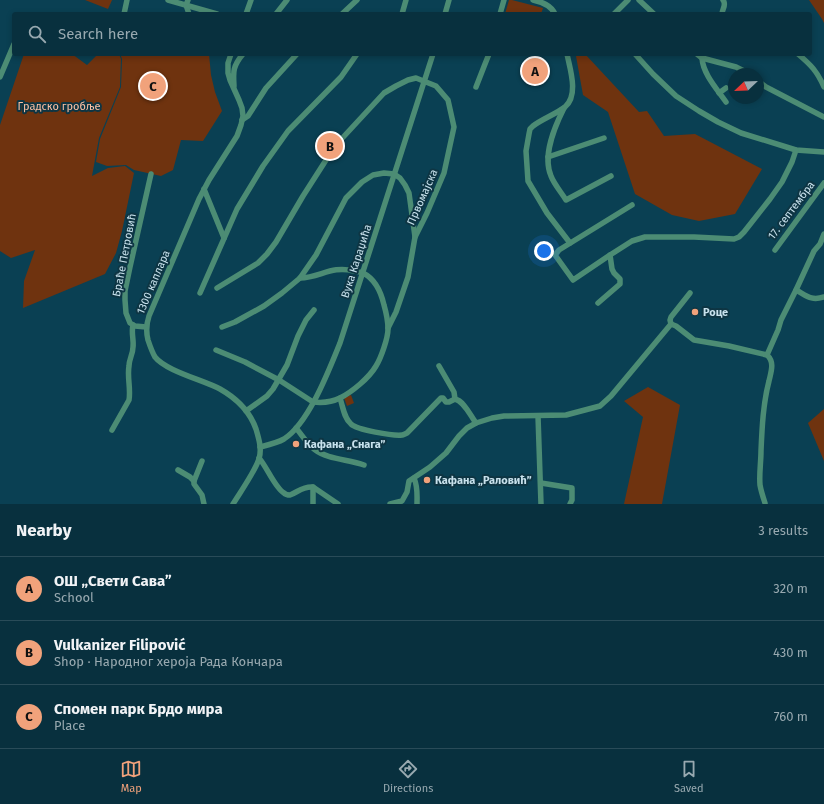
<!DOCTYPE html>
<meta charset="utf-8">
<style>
:root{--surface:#08303e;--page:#113845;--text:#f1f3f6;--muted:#98a9b0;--line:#294b58;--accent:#f1a27b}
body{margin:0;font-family:"Fira Sans",sans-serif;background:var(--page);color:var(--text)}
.compass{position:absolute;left:728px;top:68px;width:36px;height:36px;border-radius:50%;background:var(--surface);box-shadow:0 2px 6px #0003;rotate:247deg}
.you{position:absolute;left:544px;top:251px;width:14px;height:14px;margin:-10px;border:3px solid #fff;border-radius:50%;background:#1a73e8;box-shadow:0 0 0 6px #1a73e833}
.badge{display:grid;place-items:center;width:26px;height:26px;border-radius:50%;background:var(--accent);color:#111;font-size:13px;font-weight:700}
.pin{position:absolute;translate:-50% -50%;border:2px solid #fff;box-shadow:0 1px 4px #0006}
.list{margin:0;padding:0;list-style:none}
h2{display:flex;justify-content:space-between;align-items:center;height:52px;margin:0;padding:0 16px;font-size:17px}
h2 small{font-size:13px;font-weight:400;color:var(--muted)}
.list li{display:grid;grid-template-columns:26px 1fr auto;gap:12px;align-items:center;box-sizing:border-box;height:64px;padding:0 16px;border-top:1px solid var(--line)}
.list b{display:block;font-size:15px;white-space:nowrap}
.list p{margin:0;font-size:13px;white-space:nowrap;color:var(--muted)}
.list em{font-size:13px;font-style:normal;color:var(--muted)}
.icon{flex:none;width:22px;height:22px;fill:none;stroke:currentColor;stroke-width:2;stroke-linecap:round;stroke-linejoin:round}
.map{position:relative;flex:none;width:824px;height:504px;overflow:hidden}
.search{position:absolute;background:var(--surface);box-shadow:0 2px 6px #0003;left:12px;right:12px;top:12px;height:44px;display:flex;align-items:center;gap:10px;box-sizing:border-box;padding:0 14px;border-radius:4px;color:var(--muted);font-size:15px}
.sheet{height:244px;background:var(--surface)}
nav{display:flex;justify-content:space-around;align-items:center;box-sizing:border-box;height:56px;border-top:1px solid var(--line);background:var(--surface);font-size:11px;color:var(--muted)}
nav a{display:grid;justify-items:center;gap:2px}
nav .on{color:var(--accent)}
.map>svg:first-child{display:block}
</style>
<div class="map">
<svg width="824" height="504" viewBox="0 0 824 504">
<rect width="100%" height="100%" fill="#0a4053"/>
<g fill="#6f330f">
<polygon points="85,0 112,0 108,9"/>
<polygon points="509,0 512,0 543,8 541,14 505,14"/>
<polygon points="809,0 824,0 824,23 822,19"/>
<polygon points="24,54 72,54 87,65 98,54 119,54 121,59 120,87 99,138 92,176 108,168 125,166 134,173 122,231 116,253 105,274 23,308 24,281 35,250 11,258 0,251 0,125"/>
<polygon points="120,54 209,54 211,75 215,92 222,111 203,141 181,140 173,170 161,176 134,170 126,165 107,166 96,162 100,139 121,87 122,59"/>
<polygon points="585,54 639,112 647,111 664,136 695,134 762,169 735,214 699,221 672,215 635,194 608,112 583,95 576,56"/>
<polygon points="648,387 680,405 662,504 624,504 643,417 624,401"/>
<polygon points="351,395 354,403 347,406 344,398"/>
<polygon points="824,409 824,461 808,423"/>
</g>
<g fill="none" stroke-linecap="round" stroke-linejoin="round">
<g stroke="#4c8c74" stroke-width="5.5">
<polyline points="168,0 217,14"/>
<polyline points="188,0 186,5 189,14"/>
<path d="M533,0C542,2 551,5 555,14"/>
<polyline points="639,0 654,14"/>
<polyline points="124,14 127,0"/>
<polyline points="246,14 251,0"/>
<polyline points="276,14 287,0"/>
<polyline points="342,14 357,0"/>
<polyline points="402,14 406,0"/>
<polyline points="445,14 449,0"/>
<polyline points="500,14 504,0"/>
<polyline points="614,14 628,0"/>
<path d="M722,14C722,9 727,5 723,0"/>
<path d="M231,54L228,63V73L230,80L239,100L242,108L243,116L241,125L237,136L209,180L199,199L149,316C146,325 146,332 148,340C150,346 152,352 155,357C166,371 203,380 220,389C236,398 250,412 256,429C259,439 262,449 259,459C254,473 241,491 233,504"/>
<path d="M567,54C570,69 579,95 565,107C556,114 542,119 533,126L530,129L529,134L526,151L528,181L547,213L570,243"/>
<polyline points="635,54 653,74 676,96 699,111 718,122 741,133 796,150 824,152"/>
<polyline points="697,54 702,58 736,67 750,74"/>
<path d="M798,54C811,65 817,71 824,87"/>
<path d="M702,58C703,74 717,89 726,102"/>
<polyline points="0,77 14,44"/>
<polyline points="758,81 766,87 824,117"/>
<path d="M234,86C233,71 233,66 243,54"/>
<polyline points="476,87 485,64 489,54"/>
<polyline points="719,93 726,88"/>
<path d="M564,108C555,126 542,155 551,176C554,184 561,192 566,200L611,176"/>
<polyline points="242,120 248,116 266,88 297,54"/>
<polyline points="548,157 604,138"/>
<polyline points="204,189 224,238"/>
<polyline points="632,205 559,250 555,255 573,280 610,255 632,241 645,237 694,237 734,239 739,237 744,232 770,199 782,182 792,162 796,150"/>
<polyline points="775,250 824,183"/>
<polyline points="217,288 258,263 267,254 276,242 303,196 335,146 384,93 396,86 408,80 416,78 436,86 448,100 454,127 444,173 427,213 415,237"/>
<path d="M796,290C807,296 811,301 824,297"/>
<polyline points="200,293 237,209 263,166 288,131 341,77 357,54"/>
<polyline points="598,303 620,284 620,279 614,273 612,269 610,255"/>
<path d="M671,324L676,326L694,340L729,346L767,355C775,362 771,372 769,381C763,404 762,428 761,451C761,462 759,474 760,485C761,491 763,497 765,503"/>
<polyline points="671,324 670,320 671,317 690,293"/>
<polyline points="146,327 135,326 130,323 126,313 125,300 125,291 130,267 151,174"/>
<polyline points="222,327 235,322 264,306 282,293 300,278 316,255 346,198 362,182 373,175 384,173 394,174 400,178 405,185 409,193 415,237 408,277 396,312 388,328"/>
<path d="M216,350L245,362L279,380L313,402C322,403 332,402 340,398C352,392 369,378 376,366C381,358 388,338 388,329C388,321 386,312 384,305C381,292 375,279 363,273C360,272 357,271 354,271C331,265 320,278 300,278"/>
<polyline points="767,355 778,330 781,320 796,290 814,251 820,244 824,234"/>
<polyline points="439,366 454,392 455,399"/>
<path d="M340,398C343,407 344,418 351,424C357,430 393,436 402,435C403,435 407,433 407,433L441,398H443L446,402H449L455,399C464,401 470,415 476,423"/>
<polyline points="246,411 267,396 273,389 287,365 298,336 306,320 314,310"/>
<polyline points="538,416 541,504"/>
<path d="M296,428C302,435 307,444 314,449C328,460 348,459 364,465"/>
<path d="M112,430L129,400C131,389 127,377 129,366C129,359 133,354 133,347C134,340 131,333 133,325"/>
<path d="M260,447C268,445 277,443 284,439C309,423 329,370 340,343L433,54"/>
<path d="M259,458C267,467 275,488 284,493C286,495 287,495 290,495C298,492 303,486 313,487L338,504"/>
<polyline points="178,470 190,477 194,481 194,484 202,495 204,504"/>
<path d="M414,478C418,487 417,495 417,504"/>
<polyline points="194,481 202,461"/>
<polyline points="541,483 572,488 572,500 570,504"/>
<polyline points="313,504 313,487"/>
<polyline points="390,504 402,501 407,492 409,481 430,467 446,453 459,436 467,428 476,423 492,418 504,416 566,415 600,406 611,396 671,324"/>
</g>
</g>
<g fill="#f1a27b" stroke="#0e3543" stroke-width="1.5">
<circle cx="695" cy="312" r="4"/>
<circle cx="296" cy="444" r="4"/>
<circle cx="427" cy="480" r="4"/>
</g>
<g text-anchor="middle" stroke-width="4" stroke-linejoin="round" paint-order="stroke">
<g font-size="11" fill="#fcc0a3" stroke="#0e3543">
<text x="59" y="110">Градско гробље</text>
</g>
<g font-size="11" fill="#c8e1ec" stroke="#0e3543">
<text transform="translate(422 197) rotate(-66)" y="4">Првомајска</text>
<text transform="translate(791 210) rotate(-53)" y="4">17. септембра</text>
<text transform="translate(124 255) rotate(-79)" y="4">Браће Петровић</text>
<text transform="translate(356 261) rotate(-72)" y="4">Вука Караџића</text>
<text transform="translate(153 282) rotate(-67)" y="4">1300 каплара</text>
</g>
<g font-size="11" font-weight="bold" fill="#c8e1ec" stroke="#0e3543" text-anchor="start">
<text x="703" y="316">Роце</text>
<text x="304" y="448">Кафана „Снага”</text>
<text x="435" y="484">Кафана „Раловић”</text>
</g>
</g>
</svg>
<svg class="compass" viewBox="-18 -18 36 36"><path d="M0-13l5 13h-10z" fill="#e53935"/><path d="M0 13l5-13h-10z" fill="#98a9b0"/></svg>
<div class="you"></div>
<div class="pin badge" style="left:535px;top:71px">A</div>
<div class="pin badge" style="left:330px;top:146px">B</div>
<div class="pin badge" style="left:153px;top:86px">C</div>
<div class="search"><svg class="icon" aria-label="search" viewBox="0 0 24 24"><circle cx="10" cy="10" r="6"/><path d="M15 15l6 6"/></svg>Search here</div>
</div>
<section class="sheet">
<h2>Nearby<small>3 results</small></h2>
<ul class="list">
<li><span class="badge">A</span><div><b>ОШ „Свети Сава”</b><p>School</p></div><em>320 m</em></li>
<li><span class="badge">B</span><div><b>Vulkanizer Filipović</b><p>Shop · Народног хероја Рада Кончара</p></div><em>430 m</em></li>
<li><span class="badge">C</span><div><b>Спомен парк Брдо мира</b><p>Place</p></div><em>760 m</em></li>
</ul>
</section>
<nav>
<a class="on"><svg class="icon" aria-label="map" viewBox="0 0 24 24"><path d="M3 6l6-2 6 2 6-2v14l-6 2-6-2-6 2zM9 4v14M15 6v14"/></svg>Map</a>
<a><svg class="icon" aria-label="directions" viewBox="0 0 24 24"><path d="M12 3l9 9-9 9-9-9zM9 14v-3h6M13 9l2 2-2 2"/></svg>Directions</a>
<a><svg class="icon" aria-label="saved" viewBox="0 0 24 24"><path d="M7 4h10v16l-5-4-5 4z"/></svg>Saved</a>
</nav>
